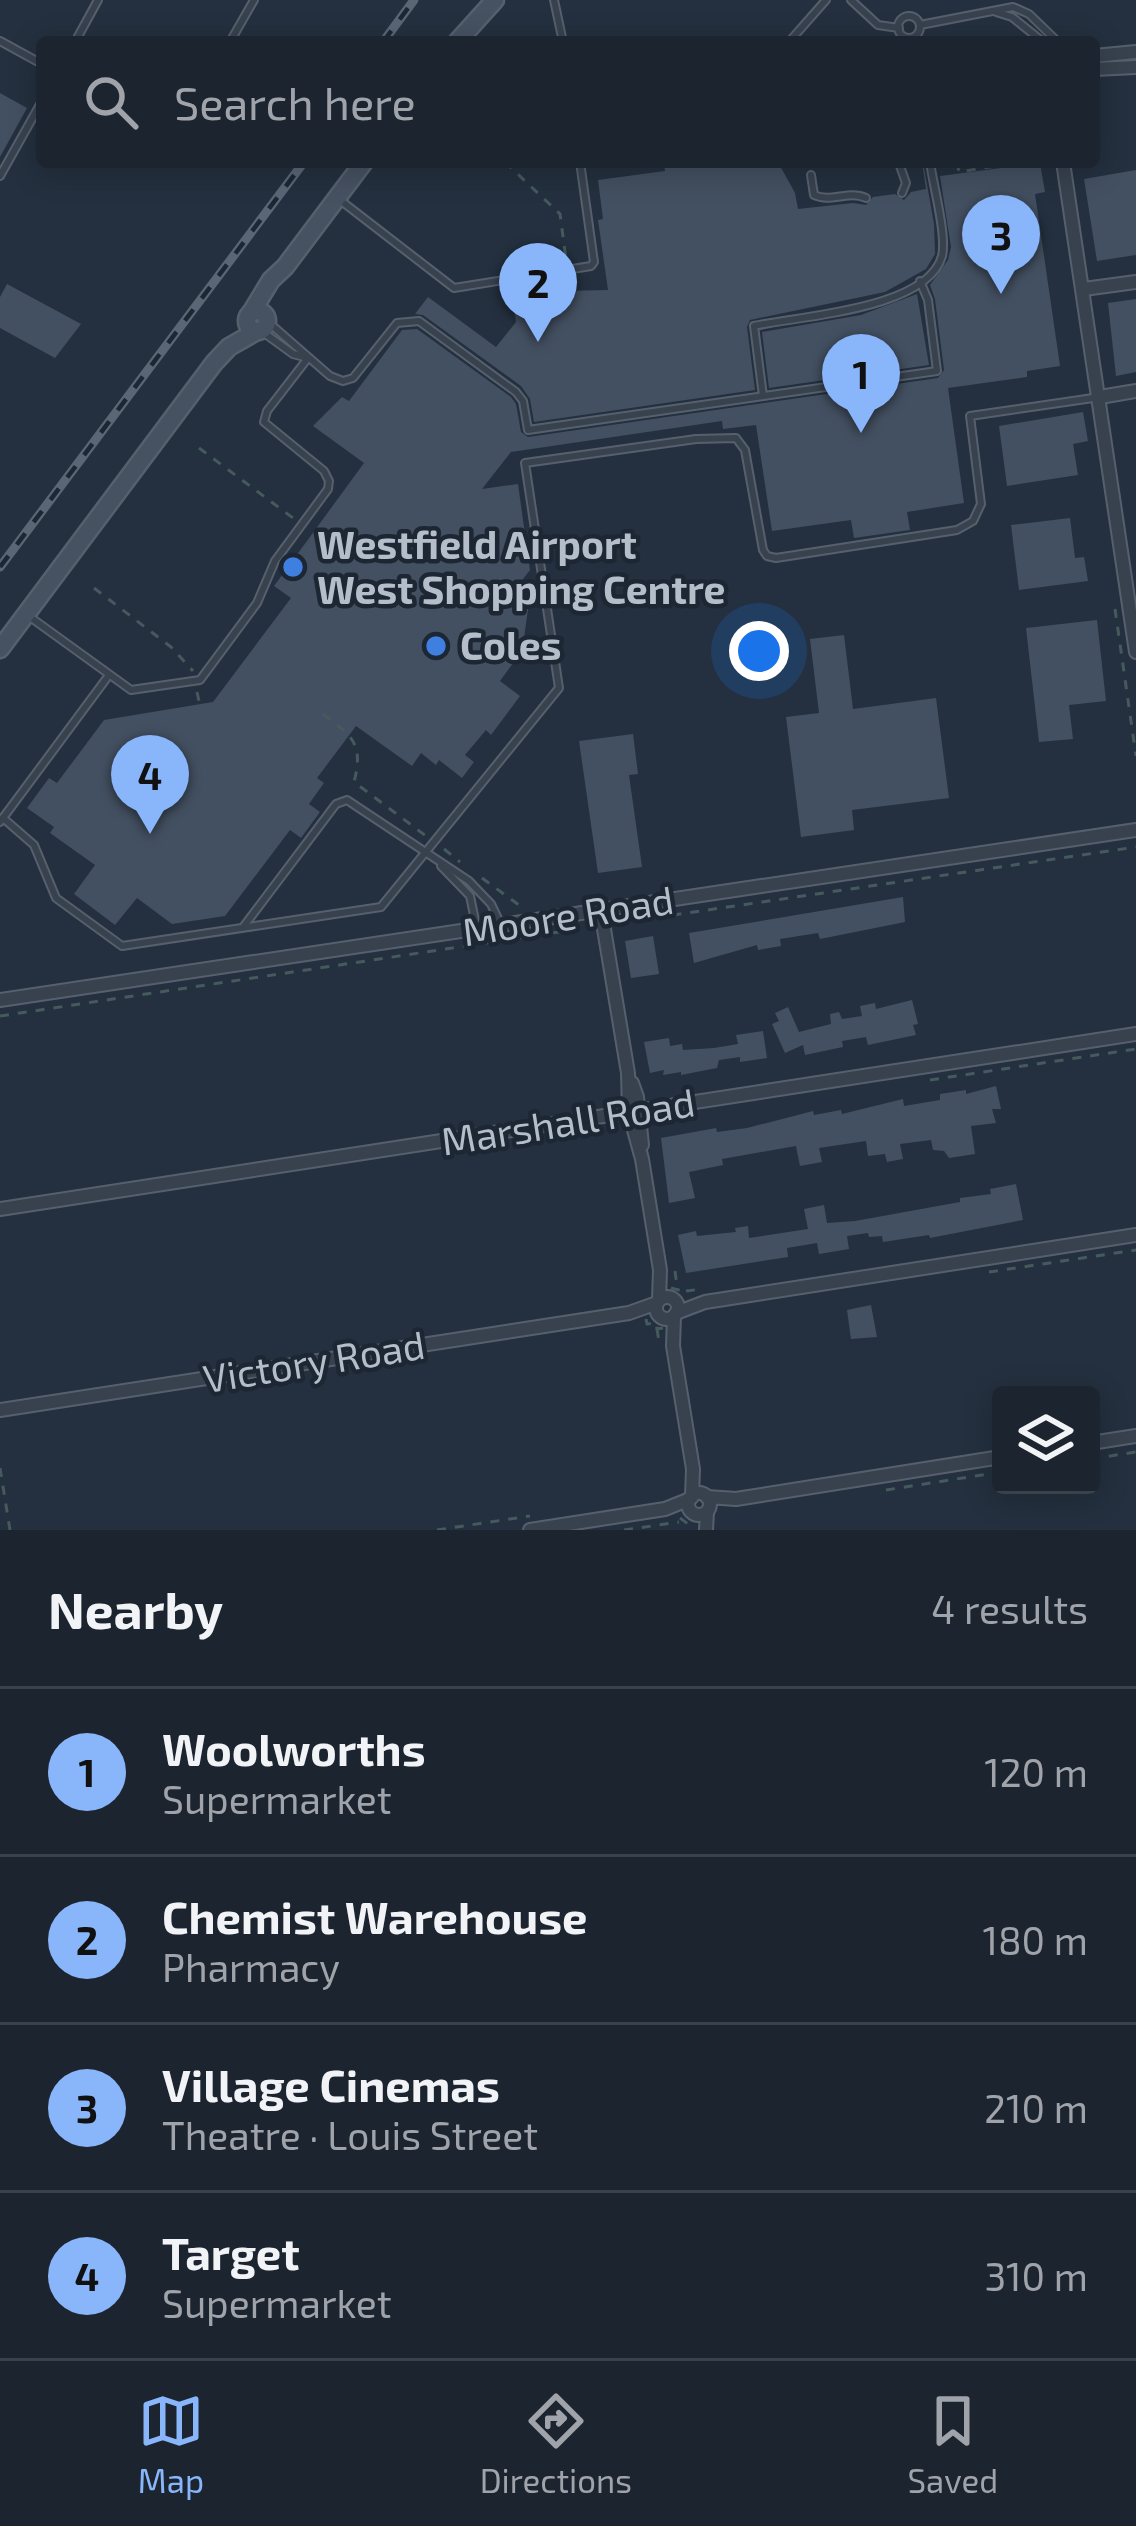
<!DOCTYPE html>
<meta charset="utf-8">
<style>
:root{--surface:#1b242f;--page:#242c37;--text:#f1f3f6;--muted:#a0a4aa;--line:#39414b;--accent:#89b5fa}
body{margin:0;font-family:"Exo 2",sans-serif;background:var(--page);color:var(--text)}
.controls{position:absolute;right:36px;bottom:36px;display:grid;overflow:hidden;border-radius:12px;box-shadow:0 6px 30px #0003}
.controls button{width:108px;height:108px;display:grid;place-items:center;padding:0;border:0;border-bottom:3px solid var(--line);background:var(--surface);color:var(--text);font:60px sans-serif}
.you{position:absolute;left:759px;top:651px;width:42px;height:42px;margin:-30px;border:9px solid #fff;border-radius:50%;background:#1a73e8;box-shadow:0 0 0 18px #1a73e833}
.badge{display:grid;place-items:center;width:78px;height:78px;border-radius:50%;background:var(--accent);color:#111;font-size:39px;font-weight:700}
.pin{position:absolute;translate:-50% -99px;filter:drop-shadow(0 3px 6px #0008)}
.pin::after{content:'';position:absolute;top:63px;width:42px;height:36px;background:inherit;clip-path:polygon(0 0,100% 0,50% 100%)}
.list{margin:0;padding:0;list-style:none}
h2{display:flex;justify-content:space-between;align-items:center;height:156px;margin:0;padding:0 48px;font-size:51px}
h2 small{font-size:39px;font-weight:400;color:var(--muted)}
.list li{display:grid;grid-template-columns:78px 1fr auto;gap:36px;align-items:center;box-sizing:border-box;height:168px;padding:0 48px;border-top:3px solid var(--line)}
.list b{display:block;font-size:45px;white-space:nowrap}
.list p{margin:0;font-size:39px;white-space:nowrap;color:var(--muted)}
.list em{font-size:39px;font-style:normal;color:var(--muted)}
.icon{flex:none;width:66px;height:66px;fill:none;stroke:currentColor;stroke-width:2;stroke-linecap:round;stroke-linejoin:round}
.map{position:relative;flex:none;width:1136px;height:1530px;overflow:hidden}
.search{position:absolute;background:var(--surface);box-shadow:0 6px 30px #0003;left:36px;right:36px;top:36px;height:132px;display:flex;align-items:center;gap:30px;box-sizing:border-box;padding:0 42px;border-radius:12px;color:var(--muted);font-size:45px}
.sheet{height:828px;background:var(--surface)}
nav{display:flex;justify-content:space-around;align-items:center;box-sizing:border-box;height:168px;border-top:3px solid var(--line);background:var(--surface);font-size:33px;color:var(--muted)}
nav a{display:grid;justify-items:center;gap:6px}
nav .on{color:var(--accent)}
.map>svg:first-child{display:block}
</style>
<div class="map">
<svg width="1136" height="1530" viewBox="0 0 1136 1530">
<rect width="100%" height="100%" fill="#24303f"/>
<g fill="#435061">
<polygon points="0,93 27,108 0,157"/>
<polygon points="664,162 778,162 795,193 798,209 853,203 866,205 873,197 895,194 904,200 911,192 926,189 922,162 923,162 934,224 935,254 926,269 885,292 750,320 747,327 755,390 534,422 530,399 521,386 423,315 415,314 428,297 496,347 516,322 513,303 564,296 563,291 608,290 598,220 603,219 598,180 665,171"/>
<polygon points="1040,163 1045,192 1035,194 1060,366 1027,371 1027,377 948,388 964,503 907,512 910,530 854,538 851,520 772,531 756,425 723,429 722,421 511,452 482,489 518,484 530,570 513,592 529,603 522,651 500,681 520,696 491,735 486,730 465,755 474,762 462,778 439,760 436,765 421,753 412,766 356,726 317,778 324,783 309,804 320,812 301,838 290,830 225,916 172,924 137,898 115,925 74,894 95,865 50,833 54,827 27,808 49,778 57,783 104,720 213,702 291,598 274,586 364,463 313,426 342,397 349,401 402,330 417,329 511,397 516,404 521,432 528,437 938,378 944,370 935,299 930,285 948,260 951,247 940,176"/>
<polygon points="1136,170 1136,255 1097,261 1084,179"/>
<polygon points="7,284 81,324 55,358 0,328 0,297"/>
<polygon points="917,294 929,365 769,388 762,332 861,315"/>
<polygon points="1136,299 1136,372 1116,376 1108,303"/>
<polygon points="1083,412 1088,441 1073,444 1078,475 1007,486 999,426"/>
<polygon points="1070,518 1075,558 1084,557 1088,581 1019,590 1011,525"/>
<polygon points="1097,620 1106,701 1069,705 1073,739 1039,742 1026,628"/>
<polygon points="844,635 853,709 936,698 949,798 852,810 854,830 801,837 786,717 819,713 810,639"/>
<polygon points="633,734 638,774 629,775 642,867 598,873 579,741"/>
<polygon points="903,897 905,922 820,939 818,933 780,939 781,946 758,950 757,945 694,963 689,933"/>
<polygon points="653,936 659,974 631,978 625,941"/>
<polygon points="912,1000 918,1024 913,1025 916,1035 868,1045 866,1037 842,1041 843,1047 805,1055 803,1045 785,1053 772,1024 779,1021 775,1013 788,1007 799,1032 831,1024 830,1014 839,1012 842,1019 862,1016 860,1006 875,1003 876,1009"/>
<polygon points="763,1031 767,1058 740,1062 740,1057 719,1060 717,1068 681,1075 681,1072 663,1075 664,1070 650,1073 644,1042 669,1038 670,1046 682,1044 683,1050 714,1048 738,1044 736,1035"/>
<polygon points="996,1086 1001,1109 992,1109 996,1123 971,1126 975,1154 949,1158 944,1151 933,1150 931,1140 900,1144 903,1159 887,1162 885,1154 868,1156 866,1141 819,1148 822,1162 800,1166 796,1146 722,1159 723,1165 689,1172 695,1198 669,1203 661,1138 716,1128 717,1132 747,1128 813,1111 814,1115 841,1110 842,1114 903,1099 904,1106 940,1100 940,1094 966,1090 966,1094"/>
<polygon points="1016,1184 1023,1220 930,1238 929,1235 883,1242 882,1236 869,1237 868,1233 847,1236 849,1249 819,1254 817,1243 787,1248 788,1257 686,1273 678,1235 696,1231 697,1236 736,1232 735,1228 748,1226 749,1238 808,1229 804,1209 824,1205 827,1223 855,1221 960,1202 960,1198 991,1194 990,1189"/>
<polygon points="871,1305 877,1337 851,1339 847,1310"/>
</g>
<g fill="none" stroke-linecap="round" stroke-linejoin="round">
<defs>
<g id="service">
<polyline points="554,0 563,42"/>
<polyline points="851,0 878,25 899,28"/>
<polyline points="996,12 1012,17 1043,42"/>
<circle cx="909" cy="27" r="11"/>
<polyline points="920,25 1013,7 1029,14 1058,42"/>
<polyline points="0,41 42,64"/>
<polyline points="75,42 98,0"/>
<polyline points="230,42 254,0"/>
<polyline points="789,42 826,0"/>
<polyline points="900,166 906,183 902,193"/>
<path d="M811,175L814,195C831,203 849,190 866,198"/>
<polyline points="0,176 42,101"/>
<polyline points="340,200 454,288 591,266 594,262 580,162"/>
<polyline points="267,321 330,376 343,381 353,378 397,323 419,321 516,392 523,401 528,430 937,371 928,300 920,281"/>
<polyline points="260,330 293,354 304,357"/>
<path d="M763,396L754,326C798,316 927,310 942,256C947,235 933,185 930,162"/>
<polyline points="30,617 131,690 200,680 257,603 275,561 328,489 329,481 324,471 264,422 267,411 308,358"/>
<polyline points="3,818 34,845 56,898 122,946 381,907 559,688 525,463 696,439 736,438 745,450 763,550 767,556 776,558 957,530 973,521 981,504 970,416 1100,397"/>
<polyline points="0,822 109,675"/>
<polyline points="441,866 470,896 477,930"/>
<polyline points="244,926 336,804 347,800 469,881 491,904 500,923"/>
</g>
<g id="minor">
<polyline points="1094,56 1136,52"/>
<polyline points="1094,69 1136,67"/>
<polyline points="1063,162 1136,652"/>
<polyline points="1084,289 1136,282"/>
<polyline points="1100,397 1136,391"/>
<polyline points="601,911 628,1073 629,1112 642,1159 660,1270 659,1300"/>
<polyline points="0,1000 1136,830"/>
<polyline points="632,1083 637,1097 642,1145"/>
<polyline points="0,1209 1136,1034"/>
<circle cx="667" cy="1308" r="11"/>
<polyline points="676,1313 705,1302 1136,1235"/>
<polyline points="674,1316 673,1346 693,1469 692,1497"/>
<polyline points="0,1410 629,1313 657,1303"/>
<polyline points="1091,1443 1136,1436"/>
<circle cx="699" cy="1504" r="11"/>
<polyline points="707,1497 736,1499 1001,1457"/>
<polyline points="530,1530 665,1509 690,1499"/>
<polyline points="706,1530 707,1512"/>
</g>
<g id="secondary">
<polyline points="457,42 495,0"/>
<circle cx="257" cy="321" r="10"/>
<polyline points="251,313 271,280 285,267 364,162"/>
<polyline points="0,649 214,363 229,347 257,331"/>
</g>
</defs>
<use href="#service" stroke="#56606d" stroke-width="10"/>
<use href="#minor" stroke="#56606d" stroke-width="16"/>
<use href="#secondary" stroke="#56606d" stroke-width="21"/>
<g stroke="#445a5d" stroke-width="3" stroke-dasharray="9 9" stroke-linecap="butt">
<polyline points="505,162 560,214 566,259"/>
<polyline points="957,162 959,172 1021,162"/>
<polyline points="199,448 293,518"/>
<polyline points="94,588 171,647 193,671"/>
<polyline points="1115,609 1136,756"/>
<polyline points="197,692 199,701 205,705"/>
<path d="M323,714C352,736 364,743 354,782L426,836"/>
<polyline points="444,849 460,862"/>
<polyline points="482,878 523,908"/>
<polyline points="619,923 1136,847"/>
<polyline points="0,1016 592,927"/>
<polyline points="930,1080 1136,1049"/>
<polyline points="675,1271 677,1287"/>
<polyline points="989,1272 1136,1250"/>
<polyline points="671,1288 686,1292"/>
<polyline points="686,1291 702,1289"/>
<polyline points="646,1319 647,1324 656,1323 657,1329 663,1328"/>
<polyline points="657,1329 659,1342"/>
<polyline points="1091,1459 1136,1452"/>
<polyline points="0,1468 10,1530"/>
<polyline points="886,1490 1001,1472"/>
<polyline points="680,1518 692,1527"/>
<polyline points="437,1530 530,1516"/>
<polyline points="624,1530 679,1522"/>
</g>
<use href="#service" stroke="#38424f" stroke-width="6"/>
<use href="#minor" stroke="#38424f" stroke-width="12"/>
<use href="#secondary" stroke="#465162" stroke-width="16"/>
<defs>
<g id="rail">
<polyline points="383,42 414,0"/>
<polyline points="0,567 304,162"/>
</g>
</defs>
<use href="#rail" stroke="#5a6676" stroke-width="9"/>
<use href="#rail" stroke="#1d2734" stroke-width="4.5" stroke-dasharray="14" stroke-linecap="butt"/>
</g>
<g fill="#3f7fe0" stroke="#1d2734" stroke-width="4.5">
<circle cx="293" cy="567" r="12"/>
<circle cx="436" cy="646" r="12"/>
</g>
<g text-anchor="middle" stroke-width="9" stroke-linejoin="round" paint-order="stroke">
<g font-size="39" font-weight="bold" fill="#b4bdca" stroke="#1d2734" text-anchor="start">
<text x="317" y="559">Westfield Airport<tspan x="317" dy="45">West Shopping Centre</tspan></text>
<text x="460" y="660">Coles</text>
</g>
<g font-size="39" fill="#b4bdca" stroke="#1d2734">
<text transform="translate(568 916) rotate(-9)" y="14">Moore Road</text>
<text transform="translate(568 1122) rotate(-9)" y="14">Marshall Road</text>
<text transform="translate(314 1362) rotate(-9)" y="14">Victory Road</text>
</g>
</g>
</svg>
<div class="controls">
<button><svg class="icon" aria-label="layers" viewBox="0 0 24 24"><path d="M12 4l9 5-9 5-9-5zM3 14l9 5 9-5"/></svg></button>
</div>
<div class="you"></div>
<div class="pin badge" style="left:861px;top:433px">1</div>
<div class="pin badge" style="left:538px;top:342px">2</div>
<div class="pin badge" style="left:1001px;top:294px">3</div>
<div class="pin badge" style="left:150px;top:834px">4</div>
<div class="search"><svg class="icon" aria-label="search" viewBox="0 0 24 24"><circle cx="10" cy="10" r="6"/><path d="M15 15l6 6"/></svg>Search here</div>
</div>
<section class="sheet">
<h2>Nearby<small>4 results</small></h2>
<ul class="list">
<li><span class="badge">1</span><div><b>Woolworths</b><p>Supermarket</p></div><em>120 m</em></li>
<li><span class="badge">2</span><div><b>Chemist Warehouse</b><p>Pharmacy</p></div><em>180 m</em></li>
<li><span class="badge">3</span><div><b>Village Cinemas</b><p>Theatre · Louis Street</p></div><em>210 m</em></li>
<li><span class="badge">4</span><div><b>Target</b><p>Supermarket</p></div><em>310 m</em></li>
</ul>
</section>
<nav>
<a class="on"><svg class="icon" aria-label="map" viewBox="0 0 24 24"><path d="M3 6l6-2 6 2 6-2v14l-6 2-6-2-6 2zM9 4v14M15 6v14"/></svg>Map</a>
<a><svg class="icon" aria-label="directions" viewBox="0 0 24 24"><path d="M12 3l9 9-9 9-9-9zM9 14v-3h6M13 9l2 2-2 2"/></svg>Directions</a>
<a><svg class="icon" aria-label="saved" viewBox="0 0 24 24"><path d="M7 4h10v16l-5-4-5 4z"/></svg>Saved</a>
</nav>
